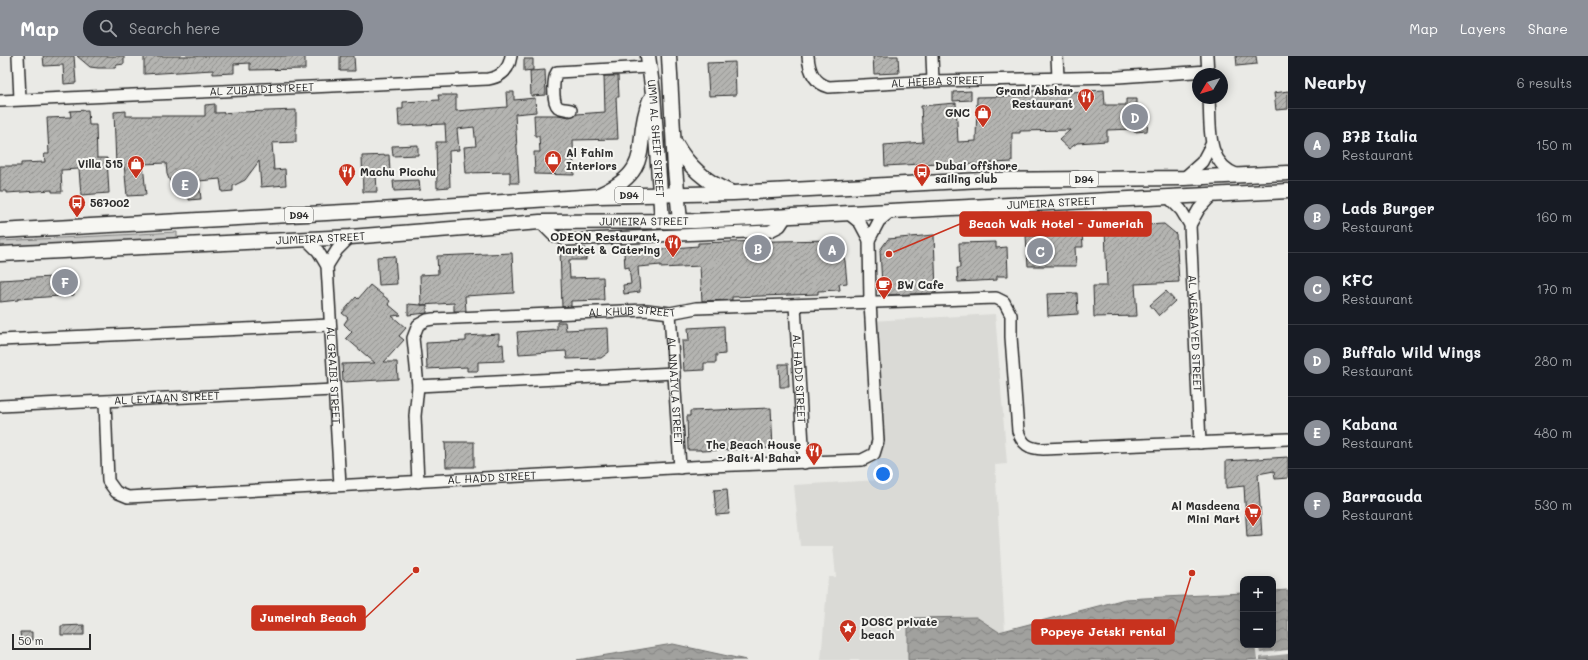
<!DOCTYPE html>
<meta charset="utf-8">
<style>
:root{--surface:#171b24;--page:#242831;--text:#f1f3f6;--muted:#9ea1a6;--line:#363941;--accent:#8c9099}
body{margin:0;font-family:Mali,sans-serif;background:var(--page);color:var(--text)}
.controls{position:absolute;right:12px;bottom:12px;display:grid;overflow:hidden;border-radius:8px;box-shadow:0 2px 10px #0003}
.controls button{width:36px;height:36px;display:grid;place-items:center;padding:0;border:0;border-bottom:1px solid var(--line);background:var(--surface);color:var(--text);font:20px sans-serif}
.compass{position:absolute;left:1192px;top:12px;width:36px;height:36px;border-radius:50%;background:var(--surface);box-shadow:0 2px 10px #0003;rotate:232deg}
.scale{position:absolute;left:12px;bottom:10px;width:79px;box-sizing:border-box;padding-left:4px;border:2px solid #2b2b2b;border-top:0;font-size:11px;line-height:14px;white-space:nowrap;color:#2b2b2b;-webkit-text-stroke:3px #f6f6f2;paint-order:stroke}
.you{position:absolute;left:883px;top:418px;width:14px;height:14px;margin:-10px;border:3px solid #fff;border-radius:50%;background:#1a73e8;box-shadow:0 0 0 6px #1a73e833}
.badge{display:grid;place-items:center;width:26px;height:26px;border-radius:50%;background:var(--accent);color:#fff;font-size:13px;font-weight:700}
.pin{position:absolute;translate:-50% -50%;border:2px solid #fff;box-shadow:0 1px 4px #0006}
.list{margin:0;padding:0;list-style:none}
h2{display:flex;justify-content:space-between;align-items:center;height:52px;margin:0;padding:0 16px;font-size:17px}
h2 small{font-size:13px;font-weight:400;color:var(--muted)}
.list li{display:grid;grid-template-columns:26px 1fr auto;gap:12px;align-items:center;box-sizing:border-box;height:72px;padding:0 16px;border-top:1px solid var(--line)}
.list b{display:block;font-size:15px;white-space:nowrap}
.list p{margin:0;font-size:13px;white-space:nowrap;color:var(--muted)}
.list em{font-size:13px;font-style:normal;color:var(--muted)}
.icon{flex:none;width:22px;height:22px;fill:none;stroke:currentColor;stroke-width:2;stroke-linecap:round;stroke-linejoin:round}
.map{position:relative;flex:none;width:1288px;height:604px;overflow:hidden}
header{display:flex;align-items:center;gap:24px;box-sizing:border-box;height:56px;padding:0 20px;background:var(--accent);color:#fff}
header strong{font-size:19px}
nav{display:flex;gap:22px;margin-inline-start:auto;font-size:14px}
.search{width:280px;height:36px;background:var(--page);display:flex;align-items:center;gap:10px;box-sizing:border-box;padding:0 14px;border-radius:22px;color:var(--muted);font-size:15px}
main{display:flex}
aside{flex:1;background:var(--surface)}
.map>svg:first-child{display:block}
</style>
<header>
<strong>Map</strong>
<div class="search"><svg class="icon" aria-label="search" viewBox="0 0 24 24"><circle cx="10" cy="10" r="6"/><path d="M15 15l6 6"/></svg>Search here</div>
<nav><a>Map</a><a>Layers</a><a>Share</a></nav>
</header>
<main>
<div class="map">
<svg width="1288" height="604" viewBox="0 0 1288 604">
<defs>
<pattern id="water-waves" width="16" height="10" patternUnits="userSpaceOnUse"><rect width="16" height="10" fill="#a1a19e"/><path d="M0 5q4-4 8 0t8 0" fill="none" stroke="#838381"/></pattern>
<pattern id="building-hatch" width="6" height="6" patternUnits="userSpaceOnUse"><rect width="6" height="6" fill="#b4b4b1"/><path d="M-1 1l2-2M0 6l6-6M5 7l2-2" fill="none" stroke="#939390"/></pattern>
</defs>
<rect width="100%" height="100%" fill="#eaeae6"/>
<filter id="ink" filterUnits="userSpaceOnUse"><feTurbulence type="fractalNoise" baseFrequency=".025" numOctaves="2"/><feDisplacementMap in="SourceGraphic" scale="8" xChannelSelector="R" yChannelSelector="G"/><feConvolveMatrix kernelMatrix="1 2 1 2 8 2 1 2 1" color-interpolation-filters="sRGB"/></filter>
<g filter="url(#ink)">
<polygon fill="#dadad6" points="995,258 1007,408 995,409 1005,575 999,576 976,561 912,604 821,604 828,521 836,521 833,490 800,490 794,429 878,424 871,265"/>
<polygon fill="#cacac7" stroke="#7a7a79" points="177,176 177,183 0,191 0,185"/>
<g fill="url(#water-waves)" stroke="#727270">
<polygon points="1288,534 1288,604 908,604 908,565 912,562 976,561 999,576 1125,543 1243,537 1243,589 1273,589 1273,535"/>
<polygon points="673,588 746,604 577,604"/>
</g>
<polygon fill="#eaeae6" points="1255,589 1258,589 1260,597 1288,594 1288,598 1260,601 1260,604 1257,604"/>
<g fill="url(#building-hatch)" stroke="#2b2b2b">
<polygon points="43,0 74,0 76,27 64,28 63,9 44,10"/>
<polygon points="77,0 124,0 124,8 117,9 115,12 98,12 90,11"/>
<polygon points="144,0 305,0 305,13 250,14 250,7 234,8 234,17 213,18 213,14 144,18"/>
<polygon points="340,0 354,0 355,15 340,15"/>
<polygon points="873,0 898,0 899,17 874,18"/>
<polygon points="1236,0 1256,0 1257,8 1237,10"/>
<polygon points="524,3 533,3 533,14 524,15"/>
<polygon points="735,6 736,39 709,40 707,7"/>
<polygon points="545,14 546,39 531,40 530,15"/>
<polygon points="604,20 618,20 619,41 616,41 618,83 573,84 574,119 535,118 534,96 540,96 539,80 535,80 534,59 558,59 570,61 577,58 605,56"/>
<polygon points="1054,34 1054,37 1104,34 1105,49 1126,49 1126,43 1137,43 1137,48 1146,56 1149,56 1147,75 1134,76 1134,73 1107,74 1107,85 1077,87 1069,93 1059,84 1070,74 1020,75 1020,77 1012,77 1012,106 940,110 940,107 885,110 884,89 923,86 921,50 956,47 958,86 976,85 977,41 1029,40 1029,35"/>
<polygon points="971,35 971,44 953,45 953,36"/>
<polygon points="1288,35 1288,53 1276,54 1274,37"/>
<polygon points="506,36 514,36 514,44 535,42 536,56 515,58 519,127 510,127 510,116 466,117 464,91 476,90 474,71 457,73 459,94 449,95 450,131 437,132 436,86 446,86 445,68 399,70 398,53 403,53 403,46 439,44 438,39 456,39 456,55 507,51"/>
<polygon points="215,48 215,57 296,54 296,86 272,87 274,114 285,113 286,129 261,131 259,105 245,124 233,130 233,135 222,136 220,123 199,125 201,143 189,144 189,139 178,136 172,131 167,118 166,107 143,108 146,139 127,140 124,108 116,109 114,56 126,55 126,60 205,60 205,49"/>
<polygon points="88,54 89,69 96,69 97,102 107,102 109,137 81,139 79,113 61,114 62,136 52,136 52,134 7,137 7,135 0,135 0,110 21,110 21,107 45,106 44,98 49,98 47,62 71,61 70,55"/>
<polygon points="418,89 418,99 393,100 392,90"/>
<polygon points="389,99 390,116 376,117 377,136 363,136 362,100"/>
<polygon points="419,124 420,134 394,135 393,125"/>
<polygon points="1164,168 1176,178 1179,226 1135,228 1137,260 1094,261 1093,230 1107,230 1105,171"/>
<polygon points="1082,175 1083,191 1075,191 1076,210 1028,210 1026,180 1065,178 1065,176"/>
<polygon points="934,179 936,237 888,239 882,229 880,194 888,183"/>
<polygon points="831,184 841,192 845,205 847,227 839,228 840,234 818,235 818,238 732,241 732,244 702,245 700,210 661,212 661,209 638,211 640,236 624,238 623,229 631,228 629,211 625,212 624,196 698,190 698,187 728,186"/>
<polygon points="996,186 996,192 1007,191 1008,220 997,220 997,224 958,226 957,212 960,212 959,187"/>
<polygon points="586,192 586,204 569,204 570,222 603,221 604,244 571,245 571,250 562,251 560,193"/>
<polygon points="512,197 514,237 465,240 466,255 454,255 454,247 421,249 427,249 427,257 408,259 408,248 421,249 420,219 438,218 437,200"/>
<polygon points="395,200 397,228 379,229 377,201"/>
<polygon points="70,220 73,225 74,239 18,243 18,244 0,246 0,224"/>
<polygon points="370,229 390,245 388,248 401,259 392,260 406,272 399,280 404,284 384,306 397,306 398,323 343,326 342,308 375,307 346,282 352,276 344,268 348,262 342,257 356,241 358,243"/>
<polygon points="1166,235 1175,245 1159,260 1150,249"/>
<polygon points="1077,237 1078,258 1048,260 1047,238"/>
<polygon points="557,266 565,266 566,274 608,272 609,296 601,302 567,303 566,295 519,298 517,276 557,273"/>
<polygon points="724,270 725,298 716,299 716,307 704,307 704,314 684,315 682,285 689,285 688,272"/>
<polygon points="499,278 499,289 503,288 504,305 478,306 478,315 467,315 467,311 427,313 426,287 466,285 466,280"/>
<polygon points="779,308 788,308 789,331 780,331"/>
<polygon points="771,352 773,392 701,395 701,394 688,394 687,360 690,360 690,355"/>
<polygon points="445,386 474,386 474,411 446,411"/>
<polygon points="1288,401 1288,422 1275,423 1274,415 1258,418 1262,480 1247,481 1244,430 1226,432 1226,405"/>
<polygon points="727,433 729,458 716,459 714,434"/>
<polygon points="84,569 84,579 61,579 61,570"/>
<polygon points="20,576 32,576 32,584 21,585"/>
</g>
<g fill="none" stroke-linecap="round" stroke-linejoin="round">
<defs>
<g id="minor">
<polyline points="18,0 20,43"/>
<path id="s1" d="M808,0C809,15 814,27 829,31L933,25L1118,21L1208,15"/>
<polyline points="932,0 933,25"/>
<polyline points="1057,0 1058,22"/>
<polyline points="1207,0 1208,18"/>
<path d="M1209,42C1211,71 1205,107 1238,119"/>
<path id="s2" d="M0,45L488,23C501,21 509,14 511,0"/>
<path d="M571,54C567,53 561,53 558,51C552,46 553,22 557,16L649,11"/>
<polyline points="1184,122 1202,106 1211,89"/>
<path id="s3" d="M1169,142L1181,154L1190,169L1200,387"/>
<polyline points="540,166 553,179 565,184 770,175 780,170 786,161"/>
<polyline points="1190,169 1199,153 1211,140"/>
<path id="s4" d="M306,183L318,195L327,210L340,429"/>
<polyline points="869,184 879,165 890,156"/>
<polyline points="327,210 337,194 350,181"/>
<path id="s5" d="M795,249L804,407"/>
<path id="s6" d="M670,257L680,412"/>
<polyline points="0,284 330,269"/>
<polyline points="418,330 674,317"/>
<path id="s7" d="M105,346L108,425L116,436L128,441L709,410L862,404L874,398L878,385L870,246L869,184L860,167L849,158"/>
<path id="s8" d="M0,350L334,334"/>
<path id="s9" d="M418,426L415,360L418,330L413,282L418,269L427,264L433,263L646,254L670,257L696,252L996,242L1004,246L1011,259V281L1018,375C1022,388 1029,393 1043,393L1288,383"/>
</g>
<g id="major">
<path id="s10" d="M648,0L653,37L662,165"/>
<polyline points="669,0 675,113 680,165"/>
<path d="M675,87C688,110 705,126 730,136"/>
<path d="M601,138C657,112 632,88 650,44"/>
<polyline points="0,175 363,155 598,140 733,137 982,124 1184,122 1288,117"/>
<path id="s11" d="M0,198L350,181L540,166L694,165L1288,135"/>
</g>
</defs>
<use href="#minor" stroke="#2b2b2b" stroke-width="14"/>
<use href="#major" stroke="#2b2b2b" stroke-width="17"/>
<use href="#minor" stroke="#f6f6f2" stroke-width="11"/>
<use href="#major" stroke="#f6f6f2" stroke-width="14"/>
</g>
</g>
<defs>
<symbol id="restaurant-pin" viewBox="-11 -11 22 30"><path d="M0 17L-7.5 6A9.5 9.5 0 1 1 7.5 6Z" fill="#c8321e" stroke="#f6f6f2"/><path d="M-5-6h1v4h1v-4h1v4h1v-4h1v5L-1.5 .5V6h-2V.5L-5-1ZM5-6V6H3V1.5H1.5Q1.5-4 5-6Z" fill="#fff"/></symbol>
<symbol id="shop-pin" viewBox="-11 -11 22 30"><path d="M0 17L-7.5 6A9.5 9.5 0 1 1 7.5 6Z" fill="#c8321e" stroke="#f6f6f2"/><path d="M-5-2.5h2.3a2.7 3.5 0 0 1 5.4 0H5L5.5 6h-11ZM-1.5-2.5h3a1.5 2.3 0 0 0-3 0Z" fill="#fff"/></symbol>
<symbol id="bus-pin" viewBox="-11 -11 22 30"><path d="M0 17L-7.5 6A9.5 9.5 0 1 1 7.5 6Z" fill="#c8321e" stroke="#f6f6f2"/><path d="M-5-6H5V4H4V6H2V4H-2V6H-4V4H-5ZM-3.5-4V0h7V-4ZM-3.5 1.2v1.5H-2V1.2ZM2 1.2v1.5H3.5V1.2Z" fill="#fff"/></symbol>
<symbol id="cafe-pin" viewBox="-11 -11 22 30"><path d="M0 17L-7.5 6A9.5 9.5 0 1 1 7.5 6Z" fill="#c8321e" stroke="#f6f6f2"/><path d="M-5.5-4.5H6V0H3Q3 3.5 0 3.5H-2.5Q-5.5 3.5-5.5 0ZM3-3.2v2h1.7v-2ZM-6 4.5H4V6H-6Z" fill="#fff"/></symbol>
<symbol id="supermarket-pin" viewBox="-11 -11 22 30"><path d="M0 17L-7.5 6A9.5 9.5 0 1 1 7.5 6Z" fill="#c8321e" stroke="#f6f6f2"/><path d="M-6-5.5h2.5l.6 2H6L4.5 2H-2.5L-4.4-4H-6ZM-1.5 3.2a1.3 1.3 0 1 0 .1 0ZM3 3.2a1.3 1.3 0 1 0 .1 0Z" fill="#fff"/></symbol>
<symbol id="sight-pin" viewBox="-11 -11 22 30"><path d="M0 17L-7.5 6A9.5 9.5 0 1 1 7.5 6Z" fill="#c8321e" stroke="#f6f6f2"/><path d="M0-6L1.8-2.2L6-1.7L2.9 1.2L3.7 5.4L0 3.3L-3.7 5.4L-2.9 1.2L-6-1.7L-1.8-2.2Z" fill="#fff"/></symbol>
</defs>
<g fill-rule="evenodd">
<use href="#restaurant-pin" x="1076" y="31" width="20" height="27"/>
<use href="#shop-pin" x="973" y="47" width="20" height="27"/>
<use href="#shop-pin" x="543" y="93" width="20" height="27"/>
<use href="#shop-pin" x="126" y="98" width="20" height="27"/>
<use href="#restaurant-pin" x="337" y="106" width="20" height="27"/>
<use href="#bus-pin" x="912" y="106" width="20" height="27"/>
<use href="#bus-pin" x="67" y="137" width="20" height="27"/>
<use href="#restaurant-pin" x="663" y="177" width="20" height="27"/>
<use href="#cafe-pin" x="874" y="219" width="20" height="27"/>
<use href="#restaurant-pin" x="804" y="385" width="20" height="27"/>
<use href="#supermarket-pin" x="1243" y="446" width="20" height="27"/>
<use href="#sight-pin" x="838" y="562" width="20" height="27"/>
</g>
<g text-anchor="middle" stroke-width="4" stroke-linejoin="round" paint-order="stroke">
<g fill="#f6f6f2" stroke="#686867" stroke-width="1">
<rect x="1070" y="115" width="28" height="16" rx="3"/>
<rect x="615" y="131" width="28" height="16" rx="3"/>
<rect x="285" y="151" width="28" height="16" rx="3"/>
</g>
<g font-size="10" font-weight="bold" fill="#2b2b2b">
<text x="1084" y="127">D94</text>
<text x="629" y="143">D94</text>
<text x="299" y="163">D94</text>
</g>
<g font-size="11" fill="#2b2b2b" stroke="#f6f6f2">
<text dy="4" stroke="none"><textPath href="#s1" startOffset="149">AL HEEBA STREET</textPath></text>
<text dy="4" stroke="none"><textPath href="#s2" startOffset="262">AL ZUBAIDI STREET</textPath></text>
<text dy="4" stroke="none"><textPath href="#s10" startOffset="83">UMM AL SHEIF STREET</textPath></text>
<text dy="4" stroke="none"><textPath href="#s11" startOffset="1053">JUMEIRA STREET</textPath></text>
<text dy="4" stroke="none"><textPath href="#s11" startOffset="645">JUMEIRA STREET</textPath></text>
<text dy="4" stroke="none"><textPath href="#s11" startOffset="321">JUMEIRA STREET</textPath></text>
<text dy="4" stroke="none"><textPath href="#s9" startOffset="374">AL KHUB STREET</textPath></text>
<text dy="4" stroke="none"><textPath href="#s3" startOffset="143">AL WESAAYED STREET</textPath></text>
<text dy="4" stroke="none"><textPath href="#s4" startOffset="144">AL GRAIBI STREET</textPath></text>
<text dy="4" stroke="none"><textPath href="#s5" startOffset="74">AL HADD STREET</textPath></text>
<text dy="4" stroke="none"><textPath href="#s6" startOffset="78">AL NNAIYLA STREET</textPath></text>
<text dy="4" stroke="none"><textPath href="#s8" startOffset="167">AL LEYIAAN STREET</textPath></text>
<text dy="4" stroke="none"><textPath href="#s7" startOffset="470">AL HADD STREET</textPath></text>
</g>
<g font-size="11" font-weight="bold" fill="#2b2b2b" stroke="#f6f6f2" text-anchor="end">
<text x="1073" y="39">Grand Abshar<tspan x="1073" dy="13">Restaurant</tspan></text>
<text x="970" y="61">GNC</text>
<text x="566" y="101" text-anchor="start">Al Fahim<tspan x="566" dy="13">Interiors</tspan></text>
<text x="123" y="112">Villa 515</text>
<text x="935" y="114" text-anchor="start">Dubai offshore<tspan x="935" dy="13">sailing club</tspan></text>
<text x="360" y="120" text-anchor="start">Machu Picchu</text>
<text x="90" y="151" text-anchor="start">567002</text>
<text x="660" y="185">ODEON Restaurant,<tspan x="660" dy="13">Market &amp; Catering</tspan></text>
<text x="897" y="233" text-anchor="start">BW Cafe</text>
<text x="801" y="393">The Beach House<tspan x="801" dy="13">- Bait Al Bahar</tspan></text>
<text x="1240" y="454">Al Masdeena<tspan x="1240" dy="13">Mini Mart</tspan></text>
<text x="861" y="570" text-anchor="start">DOSC private<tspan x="861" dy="13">beach</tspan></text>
</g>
</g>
<path fill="none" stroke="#c8321e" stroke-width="1.5" d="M889 198L960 168M416 514L365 562M1192 517L1174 576"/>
<g fill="#c8321e" stroke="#f6f6f2" stroke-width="1.5">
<circle cx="889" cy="198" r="4"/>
<circle cx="416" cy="514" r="4"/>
<circle cx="1192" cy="517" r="4"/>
</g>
<g fill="#c8321e" stroke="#c8321e" stroke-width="1.5">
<rect x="960" y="156" width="191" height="24" rx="4"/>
<rect x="252" y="550" width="113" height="24" rx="4"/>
<rect x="1032" y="564" width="142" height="24" rx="4"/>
</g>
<g font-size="12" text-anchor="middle" font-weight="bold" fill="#fff">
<text x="1056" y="172">Beach Walk Hotel - Jumeriah</text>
<text x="308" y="566">Jumeirah Beach</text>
<text x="1103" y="580">Popeye Jetski rental</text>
</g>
</svg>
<div class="controls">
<button>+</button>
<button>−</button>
</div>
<svg class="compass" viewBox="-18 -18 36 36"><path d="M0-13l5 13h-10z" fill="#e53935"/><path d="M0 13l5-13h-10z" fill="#9ea1a6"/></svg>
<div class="scale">50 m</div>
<div class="you"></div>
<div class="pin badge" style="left:832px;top:193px">A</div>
<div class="pin badge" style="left:758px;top:192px">B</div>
<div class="pin badge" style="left:1040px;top:195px">C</div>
<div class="pin badge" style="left:1135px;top:61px">D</div>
<div class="pin badge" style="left:185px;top:128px">E</div>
<div class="pin badge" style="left:65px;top:226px">F</div>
</div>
<aside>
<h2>Nearby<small>6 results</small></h2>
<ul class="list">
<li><span class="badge">A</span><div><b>B7B Italia</b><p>Restaurant</p></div><em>150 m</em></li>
<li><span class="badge">B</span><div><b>Lads Burger</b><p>Restaurant</p></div><em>160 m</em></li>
<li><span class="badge">C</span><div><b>KFC</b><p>Restaurant</p></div><em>170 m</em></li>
<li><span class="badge">D</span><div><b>Buffalo Wild Wings</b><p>Restaurant</p></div><em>280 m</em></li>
<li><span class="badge">E</span><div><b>Kabana</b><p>Restaurant</p></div><em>480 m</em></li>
<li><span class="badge">F</span><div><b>Barracuda</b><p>Restaurant</p></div><em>530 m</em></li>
</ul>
</aside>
</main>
